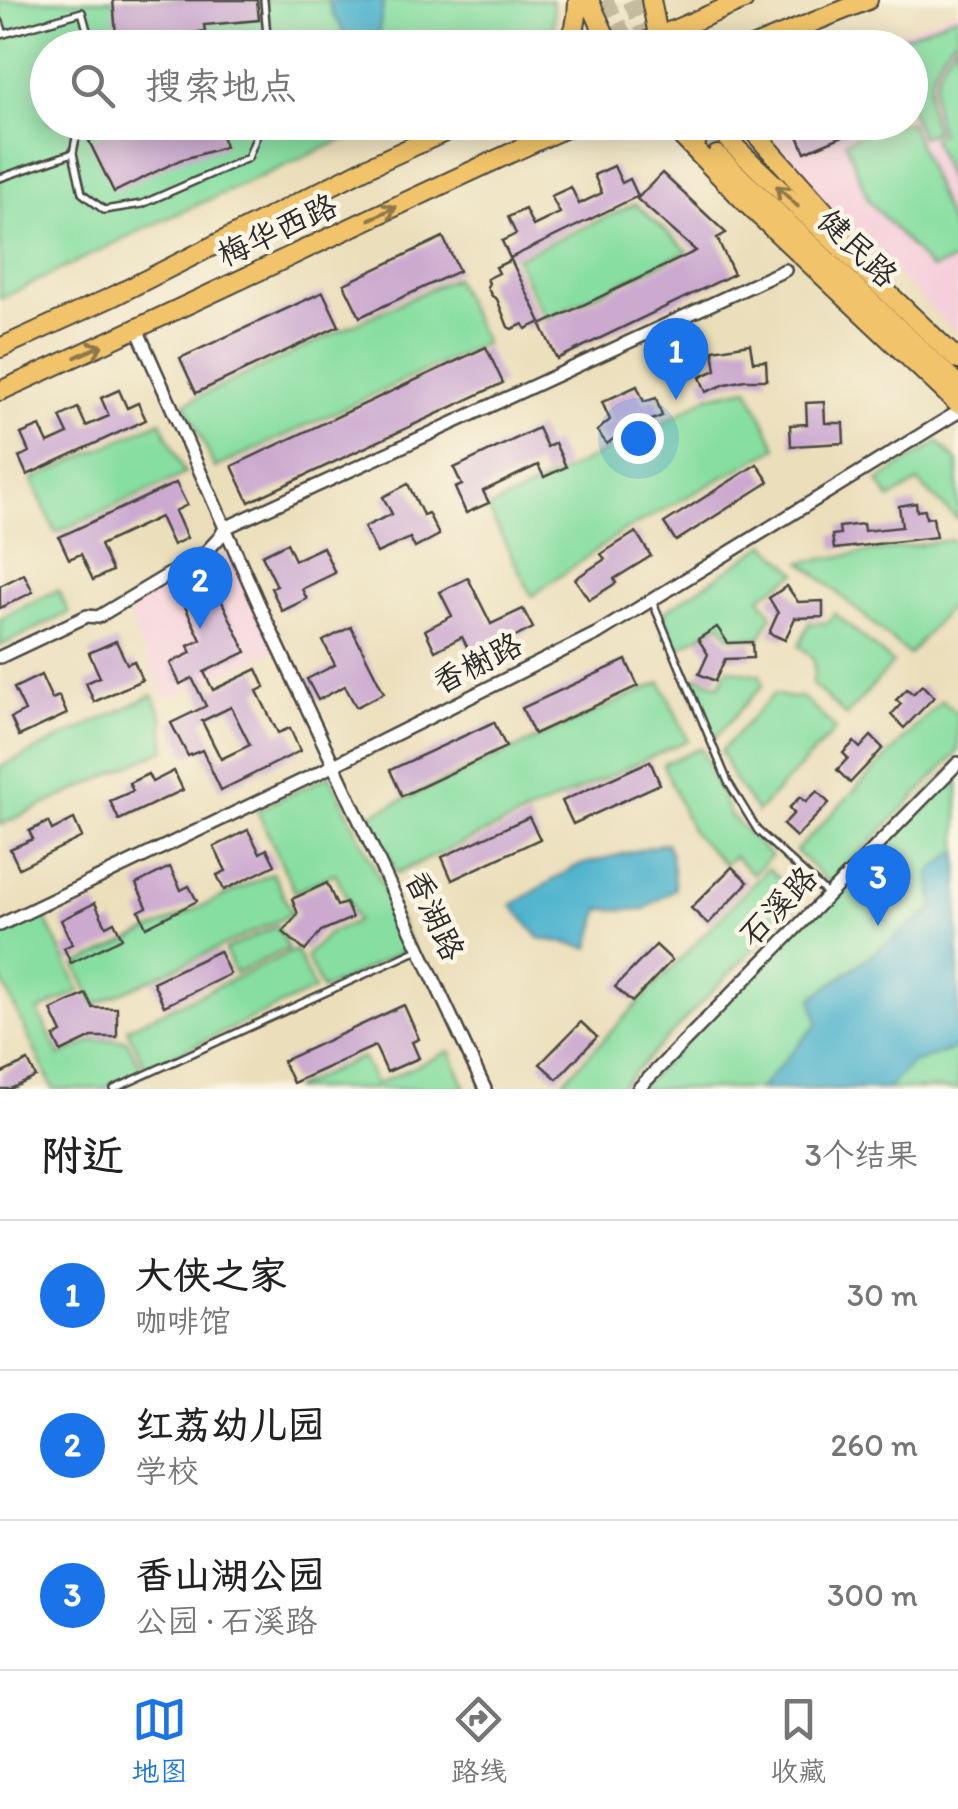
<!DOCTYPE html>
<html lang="zh">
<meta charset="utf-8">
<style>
:root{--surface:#fff;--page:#f2f2f2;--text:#222;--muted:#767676;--line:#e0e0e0;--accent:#1a73e8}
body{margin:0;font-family:Itim,"LXGW WenKai TC",sans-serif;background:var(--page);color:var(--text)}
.you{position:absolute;left:638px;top:438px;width:35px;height:35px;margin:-25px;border:8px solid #fff;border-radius:50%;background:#1a73e8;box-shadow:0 0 0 15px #1a73e833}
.badge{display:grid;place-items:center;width:65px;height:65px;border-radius:50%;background:var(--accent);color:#fff;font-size:32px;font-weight:700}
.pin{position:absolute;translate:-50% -82px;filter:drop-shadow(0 2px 5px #0008)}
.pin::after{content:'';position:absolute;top:52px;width:35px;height:30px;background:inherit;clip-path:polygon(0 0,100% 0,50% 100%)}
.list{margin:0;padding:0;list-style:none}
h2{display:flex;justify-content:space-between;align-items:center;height:130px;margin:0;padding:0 40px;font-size:42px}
h2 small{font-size:32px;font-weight:400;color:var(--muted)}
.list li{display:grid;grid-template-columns:65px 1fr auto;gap:30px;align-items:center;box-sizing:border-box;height:150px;padding:0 40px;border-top:2px solid var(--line)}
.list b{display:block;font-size:38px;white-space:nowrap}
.list p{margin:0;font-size:32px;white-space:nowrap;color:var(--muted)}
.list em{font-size:32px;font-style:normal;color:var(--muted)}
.icon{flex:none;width:55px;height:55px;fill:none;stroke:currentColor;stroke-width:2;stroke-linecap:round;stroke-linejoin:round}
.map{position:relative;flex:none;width:958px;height:1089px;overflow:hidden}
.search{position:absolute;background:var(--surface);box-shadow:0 5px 25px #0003;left:30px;right:30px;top:30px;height:110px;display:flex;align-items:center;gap:25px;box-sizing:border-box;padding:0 35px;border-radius:55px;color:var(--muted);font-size:38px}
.sheet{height:580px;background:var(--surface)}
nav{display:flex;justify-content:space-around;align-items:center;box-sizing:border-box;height:140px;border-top:2px solid var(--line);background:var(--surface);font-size:28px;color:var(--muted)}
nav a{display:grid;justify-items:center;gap:5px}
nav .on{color:var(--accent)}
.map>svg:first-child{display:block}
</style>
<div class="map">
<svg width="958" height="1089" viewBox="0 0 958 1089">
<rect width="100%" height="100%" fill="#fcf5e5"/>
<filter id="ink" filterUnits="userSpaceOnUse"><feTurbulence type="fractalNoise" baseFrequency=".01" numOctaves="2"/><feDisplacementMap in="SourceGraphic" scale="20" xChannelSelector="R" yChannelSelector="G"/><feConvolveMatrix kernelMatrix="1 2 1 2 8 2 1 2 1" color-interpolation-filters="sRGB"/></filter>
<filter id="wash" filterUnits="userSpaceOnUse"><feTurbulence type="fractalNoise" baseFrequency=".0048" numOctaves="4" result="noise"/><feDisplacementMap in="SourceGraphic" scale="40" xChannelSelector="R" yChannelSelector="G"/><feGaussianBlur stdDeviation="2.25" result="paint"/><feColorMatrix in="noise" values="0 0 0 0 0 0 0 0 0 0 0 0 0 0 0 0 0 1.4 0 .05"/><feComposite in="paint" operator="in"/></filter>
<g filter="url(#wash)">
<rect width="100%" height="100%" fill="#ebdfbb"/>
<g fill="#f5cfdb">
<polygon points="958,9 958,334 766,149 751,123 910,122 910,48 848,47 875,43"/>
<polygon points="230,553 276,650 166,699 124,608"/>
</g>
<g fill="#87dea1" stroke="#598466" stroke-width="2.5">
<path d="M0,0H552C555,18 555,33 542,47L48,48V122L380,123L148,227L0,299Z"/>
<path d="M958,15V35C932,60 920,96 936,131L921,137L911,112L910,48L884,47L883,45Z"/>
<path d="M958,41V204L932,138L941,133C927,99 933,68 958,41Z"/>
<polygon points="888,123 910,123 958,245 958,259 931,269 869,201 845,141"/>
<polygon points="635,204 688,251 545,319 516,258"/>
<polygon points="454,278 485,343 215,468 185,403"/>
<polygon points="748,388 777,448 619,534 532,596 488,509 663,423 709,396"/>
<polygon points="161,421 185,474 56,533 32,480"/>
<polygon points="938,442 958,462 958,520 918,482 890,499 878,481"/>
<polygon points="951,540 958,546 958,596 909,655 802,562"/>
<polygon points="766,544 797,573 760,597 772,615 760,638 730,637 720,623 677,650 663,613"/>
<polygon points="58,590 69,613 0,646 0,618"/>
<path d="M834,613L893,663L846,716L812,684C818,665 815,656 799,646L809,623H828Z"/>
<polygon points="728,669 760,675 763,685 713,740 690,683 698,677 719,686"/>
<polygon points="661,682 688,740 397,873 370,815"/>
<polygon points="774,694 791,698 802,697 836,729 757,812 734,779 721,751"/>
<polygon points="153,695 162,716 166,749 0,825 0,767"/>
<polygon points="942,700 958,715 958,752 830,884 796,851"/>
<polygon points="701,748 730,815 771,856 753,874 734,856 725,865 692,832 663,764"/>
<polygon points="958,763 958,1089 638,1089"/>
<polygon points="330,775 412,947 322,990 306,956 329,933 357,921 335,873 295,892 257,810"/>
<polygon points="768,868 801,899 618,1089 556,1089"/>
<polygon points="273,873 292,914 95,1005 76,965"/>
<polygon points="43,913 80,991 38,1011 60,1056 95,1040 126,1040 143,1071 103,1089 53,1089 0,976 0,933"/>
<polygon points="277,926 288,949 235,973 225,950"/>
<polygon points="296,950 314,990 146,1068 127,1028"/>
<polygon points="450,1051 466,1089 292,1089 362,1057 376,1084"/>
</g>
<g fill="#4eb3cd" stroke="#3c6f7c" stroke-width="2.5">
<polygon points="328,0 384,0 377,43 371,47 347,46 340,24 333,16"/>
<polygon points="666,843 671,854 675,889 643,910 600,909 590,948 539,938 512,905 576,866"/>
<polygon points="958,850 958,1047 910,1064 888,1089 759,1089 818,1023 812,998 934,909 930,872"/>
</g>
<g id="blocks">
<g fill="#ccaad0" fill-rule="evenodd">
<polygon points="113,0 257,0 259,20 204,25 205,31 117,46"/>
<polygon points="128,122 218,122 225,147 180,160 114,192 89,141"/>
<polygon points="792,122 874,122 874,123 805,152"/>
<polygon points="614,166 622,183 630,179 638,196 510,258 502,241 516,234 508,217 525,209 533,226 560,213 551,196 571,187 579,204 602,193 594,175"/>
<polygon points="662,173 726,233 717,238 734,274 557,359 541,325 696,251 637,199"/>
<polygon points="443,237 459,271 360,317 344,284"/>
<polygon points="511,260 541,322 526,329 523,324 512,329 508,327 497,299 492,296 487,287 489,283 487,279 499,273 496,267"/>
<polygon points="323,292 339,326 196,393 180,358"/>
<polygon points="750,344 753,362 766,361 767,380 745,380 726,384 706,392 700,377 716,370 713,350"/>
<polygon points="486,347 503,383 249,502 232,466"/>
<polygon points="637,386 644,402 656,398 662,416 623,431 607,444 597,431 610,420 602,402"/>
<polygon points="119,390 127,408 138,403 146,420 27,475 19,457 29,452 21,434 40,426 48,443 68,434 60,417 78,408 86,426 109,416 101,398"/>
<polygon points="824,402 825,423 843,423 844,443 791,446 790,425 807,424 806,403"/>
<polygon points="538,428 547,447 555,443 566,467 544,477 538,465 483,491 489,503 466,513 455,488 462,485 454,468"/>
<polygon points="757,464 769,482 676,541 664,523"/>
<polygon points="176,483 187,505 175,511 187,538 173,545 160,517 100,545 112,571 93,580 81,554 69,559 59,537"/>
<polygon points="408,484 423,515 428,513 439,535 415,548 410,538 377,553 364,527 392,514 383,497"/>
<polygon points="916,503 917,511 925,510 926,518 933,517 936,537 834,549 832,535 840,534 839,527 863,524 864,531 902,527 899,506"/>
<polygon points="636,532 651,556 614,579 616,583 589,600 575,579 605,559 601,554"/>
<polygon points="287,543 295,560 323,547 335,573 302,589 307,599 282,611 271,588 277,586 262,555"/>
<polygon points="24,574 33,592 0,608 0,586"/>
<polygon points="468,578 491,624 523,609 533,628 473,658 462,637 435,651 425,630 452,616 440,592"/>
<path d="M212,581L246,652L204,672L213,690L257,669L265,687L257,691L278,733L290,728L300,751L221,790L202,750L188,756L171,723L206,706L192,678L180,684L170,663L191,653L188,646L201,640L180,596ZM231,707L250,745L221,759L202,721Z"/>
<polygon points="787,586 798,602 823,601 823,617 795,618 785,640 769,633 778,613 769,598"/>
<polygon points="351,627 384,693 356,707 345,686 318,700 307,679 335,665 323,641"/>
<polygon points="717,627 728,643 752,642 753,658 725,659 715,681 699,674 708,654 698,639"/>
<polygon points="116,641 127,664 134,661 142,680 94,702 86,683 100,677 89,653"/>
<polygon points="626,660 638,686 534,734 522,708"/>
<polygon points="41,675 52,699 59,696 67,714 19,736 11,718 25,711 14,688"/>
<polygon points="922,685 934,697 904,728 891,715 901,704 896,700 907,689 913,694"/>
<polygon points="494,722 506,747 402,796 390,770"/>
<polygon points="871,736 883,748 850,783 837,770 848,758 843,753 854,742 860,748"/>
<polygon points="650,761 660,784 573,824 562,801"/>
<polygon points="174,771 183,790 119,820 110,801 133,791 129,783 148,774 152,782"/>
<polygon points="817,791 829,803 796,837 783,825 794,813 789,808 800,797 806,802"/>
<polygon points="529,817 540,839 452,880 442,857"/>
<polygon points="74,819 82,837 19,868 10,849 33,839 29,831 48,822 52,830"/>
<polygon points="248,830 260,853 267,849 275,865 224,890 217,875 226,871 214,847"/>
<polygon points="170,867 181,890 189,886 197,901 146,927 139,911 147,907 136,884"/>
<polygon points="732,867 748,882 708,924 691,908"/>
<polygon points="327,883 337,906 346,903 352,918 321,931 305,951 283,932 298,914 292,899"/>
<polygon points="95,903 106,926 114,922 122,938 71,963 64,948 72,944 61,920"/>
<polygon points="656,945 672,960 632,1002 615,987"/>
<polygon points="219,951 230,974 164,1006 153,982"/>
<polygon points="86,994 93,1008 117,1008 117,1037 92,1037 61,1052 54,1037 62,1033 51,1010"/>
<polygon points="404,1005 419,1039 412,1042 419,1058 387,1072 375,1046 293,1083 283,1061"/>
<polygon points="581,1022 597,1037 557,1079 540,1064"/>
<polygon points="28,1061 36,1077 10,1089 0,1089 0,1074"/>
</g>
</g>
</g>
<g filter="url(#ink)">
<use href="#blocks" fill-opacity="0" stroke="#484641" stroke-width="2.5"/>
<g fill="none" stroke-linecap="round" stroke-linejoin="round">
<g stroke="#c5bb9e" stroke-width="18" stroke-dasharray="18 9" stroke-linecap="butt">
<polyline points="604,0 630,48"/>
<polyline points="631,0 653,48"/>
<polyline points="688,122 717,155"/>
<polyline points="712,122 729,141"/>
</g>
<defs>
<g id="service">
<polyline points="0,22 4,34 0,35"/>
<polyline points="4,34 82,12 89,37 88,48"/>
<polyline points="263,48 267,36 264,0"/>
<polyline points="79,122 73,153 82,193 104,210 142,204 248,158 260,127 259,122"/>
<polyline points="0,178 73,153"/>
<polyline points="653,603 728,782 758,831 826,893"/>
<polyline points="114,1089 418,950"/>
</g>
<g id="minor">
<polyline points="137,329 265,618 485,1089"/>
<polyline points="0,657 87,616 98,617 206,552 220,537 225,528 785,270"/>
<polyline points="0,925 318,773 598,633 958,412"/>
<polyline points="638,1089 958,763"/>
</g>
<g id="primary">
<polyline points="589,0 611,48"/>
<polyline points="651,0 658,35 670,48"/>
<path d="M566,48C575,34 578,15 578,0"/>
<polyline points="631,48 744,0"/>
<polyline points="749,48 868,0"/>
<polyline points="668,122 748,205 958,404"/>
<polyline points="745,122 860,251"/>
<polyline points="729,141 958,360"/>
<polyline points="695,149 697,136 704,122"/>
<polyline points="717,155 958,385"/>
<polyline points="0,348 114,296 372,165 467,122"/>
<path d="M0,391C194,304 385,209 579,122"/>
</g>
</defs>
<use href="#service" stroke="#484641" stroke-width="10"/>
<use href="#minor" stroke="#484641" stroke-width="16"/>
<use href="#primary" stroke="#484641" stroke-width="22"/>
<use href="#service" stroke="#fff" stroke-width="5"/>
<use href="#minor" stroke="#fff" stroke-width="11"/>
<use href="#primary" stroke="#f1c36a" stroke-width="18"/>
</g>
<defs><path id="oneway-shaft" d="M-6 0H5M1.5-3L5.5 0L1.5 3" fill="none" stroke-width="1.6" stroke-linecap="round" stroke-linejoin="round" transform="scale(2.5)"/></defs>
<g stroke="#8e774a">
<use href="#oneway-shaft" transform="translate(787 196) rotate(-136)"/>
<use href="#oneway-shaft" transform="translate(383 213) rotate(-25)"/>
<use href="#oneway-shaft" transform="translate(89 351) rotate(-24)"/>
</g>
</g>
<g text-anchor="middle" stroke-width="9" stroke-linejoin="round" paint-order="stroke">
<g font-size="32" fill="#2b2b2b" stroke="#fcf5e5">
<text transform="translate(277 230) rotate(-25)" y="11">梅华西路</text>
<text transform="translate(858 248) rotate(44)" y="11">健民路</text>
<text transform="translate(477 663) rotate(-27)" y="11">香榭路</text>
<text transform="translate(778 906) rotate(-46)" y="11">石溪路</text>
<text transform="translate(435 915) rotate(65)" y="11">香湖路</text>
</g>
</g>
</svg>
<div class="you"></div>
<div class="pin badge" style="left:676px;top:400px">1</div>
<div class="pin badge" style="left:200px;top:629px">2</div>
<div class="pin badge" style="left:878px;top:926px">3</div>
<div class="search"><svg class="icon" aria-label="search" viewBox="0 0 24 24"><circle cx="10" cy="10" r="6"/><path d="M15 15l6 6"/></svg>搜索地点</div>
</div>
<section class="sheet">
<h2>附近<small>3个结果</small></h2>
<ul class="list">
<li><span class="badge">1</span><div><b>大侠之家</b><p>咖啡馆</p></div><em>30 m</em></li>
<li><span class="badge">2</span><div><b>红荔幼儿园</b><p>学校</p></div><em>260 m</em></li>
<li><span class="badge">3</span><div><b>香山湖公园</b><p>公园 · 石溪路</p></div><em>300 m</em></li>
</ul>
</section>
<nav>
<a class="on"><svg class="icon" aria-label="map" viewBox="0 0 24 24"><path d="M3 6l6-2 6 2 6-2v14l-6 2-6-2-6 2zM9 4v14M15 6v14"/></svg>地图</a>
<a><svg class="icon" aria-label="directions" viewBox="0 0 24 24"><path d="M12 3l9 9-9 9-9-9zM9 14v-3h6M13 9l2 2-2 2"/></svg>路线</a>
<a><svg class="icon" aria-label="saved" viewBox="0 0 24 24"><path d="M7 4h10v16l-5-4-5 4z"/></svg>收藏</a>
</nav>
